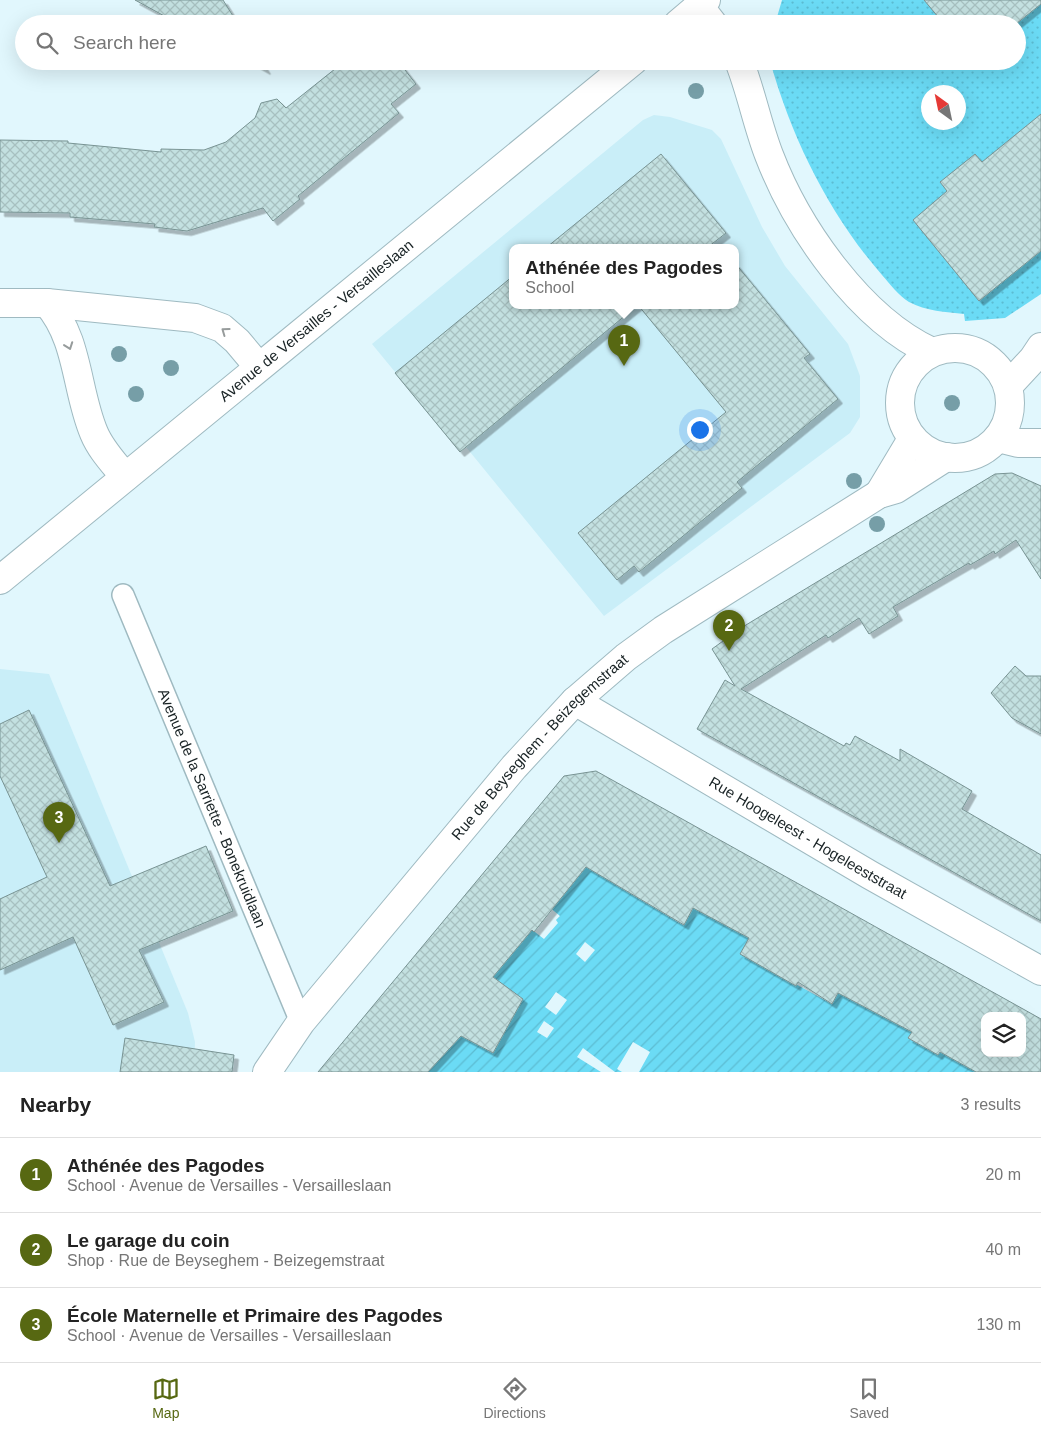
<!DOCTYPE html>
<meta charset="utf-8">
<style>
:root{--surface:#fff;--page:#f2f2f2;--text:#222;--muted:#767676;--line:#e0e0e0;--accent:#576812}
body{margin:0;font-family:Helvetica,sans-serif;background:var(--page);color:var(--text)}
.controls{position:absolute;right:15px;bottom:15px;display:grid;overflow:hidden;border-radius:10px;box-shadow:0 5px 20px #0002}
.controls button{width:45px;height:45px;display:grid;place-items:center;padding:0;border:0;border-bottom:1px solid var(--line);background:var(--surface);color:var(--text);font:25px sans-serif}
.compass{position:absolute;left:921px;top:85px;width:45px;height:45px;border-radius:50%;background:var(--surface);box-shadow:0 5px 20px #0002;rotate:327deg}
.you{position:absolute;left:699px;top:429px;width:18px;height:18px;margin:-12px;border:4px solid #fff;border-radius:50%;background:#1a73e8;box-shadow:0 0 0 8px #1a73e833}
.badge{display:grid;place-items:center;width:32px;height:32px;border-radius:50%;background:var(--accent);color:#fff;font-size:16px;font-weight:700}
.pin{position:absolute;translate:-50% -41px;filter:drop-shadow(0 1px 2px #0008)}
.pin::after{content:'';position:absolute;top:26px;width:18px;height:15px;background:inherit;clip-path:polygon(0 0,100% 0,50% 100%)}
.popup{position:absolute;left:509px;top:244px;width:230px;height:65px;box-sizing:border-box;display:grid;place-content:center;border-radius:10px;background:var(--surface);filter:drop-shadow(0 1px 4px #0005);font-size:16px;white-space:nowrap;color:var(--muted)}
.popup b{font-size:19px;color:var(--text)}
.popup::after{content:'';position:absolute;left:50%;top:100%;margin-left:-10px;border:10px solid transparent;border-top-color:var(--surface)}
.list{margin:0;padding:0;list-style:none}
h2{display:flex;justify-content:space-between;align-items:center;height:65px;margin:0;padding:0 20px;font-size:21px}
h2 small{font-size:16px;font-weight:400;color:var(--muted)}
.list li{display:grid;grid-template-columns:32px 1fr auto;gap:15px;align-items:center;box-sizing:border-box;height:75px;padding:0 20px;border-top:1px solid var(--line)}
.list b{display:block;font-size:19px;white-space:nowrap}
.list p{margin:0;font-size:16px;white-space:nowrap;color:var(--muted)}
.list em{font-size:16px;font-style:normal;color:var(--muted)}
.icon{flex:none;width:28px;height:28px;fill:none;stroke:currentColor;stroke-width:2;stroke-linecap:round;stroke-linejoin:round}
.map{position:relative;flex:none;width:1041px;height:1072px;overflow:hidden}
.search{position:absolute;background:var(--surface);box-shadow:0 5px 20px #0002;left:15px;right:15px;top:15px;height:55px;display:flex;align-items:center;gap:12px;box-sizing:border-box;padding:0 18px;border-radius:28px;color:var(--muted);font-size:19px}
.sheet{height:290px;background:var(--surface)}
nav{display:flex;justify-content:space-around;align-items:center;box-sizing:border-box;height:70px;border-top:1px solid var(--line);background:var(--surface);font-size:14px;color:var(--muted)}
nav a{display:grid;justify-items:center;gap:2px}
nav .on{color:var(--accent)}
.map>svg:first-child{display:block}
</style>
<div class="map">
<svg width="1041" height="1072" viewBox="0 0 1041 1072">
<defs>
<pattern id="grass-dots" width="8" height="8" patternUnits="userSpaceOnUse" patternTransform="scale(1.25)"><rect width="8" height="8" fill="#6bdbf5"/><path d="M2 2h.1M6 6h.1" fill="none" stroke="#5cbcd2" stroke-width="1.8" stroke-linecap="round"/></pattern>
<pattern id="garden-furrows" width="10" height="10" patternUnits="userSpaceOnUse" patternTransform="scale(1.25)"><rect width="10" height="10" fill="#6bdbf5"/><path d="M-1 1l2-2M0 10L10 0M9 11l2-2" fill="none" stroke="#5cbcd2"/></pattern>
<pattern id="building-cross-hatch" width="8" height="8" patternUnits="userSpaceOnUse" patternTransform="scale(1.25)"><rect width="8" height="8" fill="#c3e0e0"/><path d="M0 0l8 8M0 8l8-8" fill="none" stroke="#a7c0c0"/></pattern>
<filter id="shadow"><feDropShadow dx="4.5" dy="4.5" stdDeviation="0" flood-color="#0004"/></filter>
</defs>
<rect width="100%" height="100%" fill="#e1f7fd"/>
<g fill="#c9eef8" fill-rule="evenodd">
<path d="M654,115L670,117L712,130L721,139L762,227L785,266L848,344L860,376V417L850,433L604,616L466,447L460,451L372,344L643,120ZM513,247H735V305H513Z"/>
<polygon points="0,669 49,674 188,1013 195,1042 194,1072 0,1072"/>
</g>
<path fill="url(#grass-dots)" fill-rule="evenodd" d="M782,0H1041V294L1005,318L965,321L964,314C946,312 926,311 909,302C899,296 890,284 882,275C829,214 792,139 770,61H1017V24H775ZM928,92H958V122H928Z"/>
<path fill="url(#garden-furrows)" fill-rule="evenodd" d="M581,866L623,871L616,885L683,925L699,898L749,938L741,954L832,1004L838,993L912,1032L908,1038L938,1055L950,1035L976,1072H639L650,1052L633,1042L617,1069L622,1072H615L583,1048L577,1057L601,1072H427L461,1036L493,1053L501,1039L500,982L493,977L522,922L544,939L558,923L556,920L560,916L548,906ZM585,942L595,950L585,962L576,954ZM556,992L567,1000L556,1015L545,1007ZM544,1021L554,1028L547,1038L537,1032Z"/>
<g fill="url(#building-cross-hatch)" stroke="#789393" fill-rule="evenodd" filter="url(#shadow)">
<polygon points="135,0 223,0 238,24 179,24"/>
<polygon points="924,0 1041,0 1041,4 1016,24 944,24"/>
<polygon points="250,61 261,61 266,70"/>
<polygon points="345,61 398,61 416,84 391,104 399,113 298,196 300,199 273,221 263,208 187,231 154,227 155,224 70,217 70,213 0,212 0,140 68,141 68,143 161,152 161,149 204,150 226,142 255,118 261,103 277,99 286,108"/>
<polygon points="1041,114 1041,251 979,301 913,220 947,191 940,182 975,154 982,162"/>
<polygon points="661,154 726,233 708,247 547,247"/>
<polygon points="735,263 810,354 804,358 838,399 737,482 742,488 639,572 634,566 617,580 578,533 726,412 638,305 735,305"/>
<polygon points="513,276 513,305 638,305 460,452 395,373"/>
<polygon points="1012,473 1041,486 1041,579 1016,540 995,554 994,551 970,565 969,563 893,607 898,616 869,634 859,618 828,638 826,635 741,689 844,746 846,743 850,745 855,736 900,761 900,749 972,791 962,809 1041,855 1041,921 697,729 725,680 735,686 712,649 741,628 995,474"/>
<polygon points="1015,666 1026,676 1041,676 1041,734 1012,718 991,693"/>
<polygon points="29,710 110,886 206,846 233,911 139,950 164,1002 113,1025 73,937 0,970 0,899 47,877 0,776 0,724"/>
<path d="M596,771L1041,1019V1072H976L940,1052L938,1055L908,1038L912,1032L838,993L832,1004L798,982L796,986L740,954L749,938L693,908L684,925L586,867L534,932L532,930L493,977L523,999L493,1053L461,1036L428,1072H318L564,776ZM985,1016H1022V1053H985Z"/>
<polygon points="125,1038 234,1055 232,1072 120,1072"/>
</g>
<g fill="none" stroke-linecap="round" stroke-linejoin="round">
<defs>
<g id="lane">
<path id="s1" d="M123,595L301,1022"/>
</g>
<g id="street">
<polyline points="699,6 713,24"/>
<path d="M739,61C751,91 757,124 769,155C797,228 860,319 932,352"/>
<polyline points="0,303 47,303 195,318 222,328 237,341 258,366"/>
<path d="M47,303C79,339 76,391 94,433C101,450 114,463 125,477"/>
<circle cx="955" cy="403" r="55"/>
<polyline points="1008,386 1033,359 1041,347"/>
<polyline points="998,438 1018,443 1041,443"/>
<polyline points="879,494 912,439"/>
<path id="s2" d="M575,701L870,875L1041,971"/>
<path id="s3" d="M267,1072L301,1022L514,767L575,701L626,657L663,630L879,494L896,489L946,457"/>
</g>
<g id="secondary">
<polyline points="678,24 706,0"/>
<path id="s4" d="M0,580L633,61"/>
</g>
</defs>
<use href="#lane" stroke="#9fbac1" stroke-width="24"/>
<use href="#street" stroke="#9fbac1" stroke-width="30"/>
<use href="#secondary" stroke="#9fbac1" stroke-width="30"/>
<use href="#lane" stroke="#fff" stroke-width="21"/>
<use href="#street" stroke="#fff" stroke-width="28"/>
<use href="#secondary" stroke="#fff" stroke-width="28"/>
</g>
<g fill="#769ea7">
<circle cx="696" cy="91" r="8"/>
<circle cx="119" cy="354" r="8"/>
<circle cx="171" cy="368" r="8"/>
<circle cx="136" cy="394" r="8"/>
<circle cx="952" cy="403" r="8"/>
<circle cx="854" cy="481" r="8"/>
<circle cx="877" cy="524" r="8"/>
</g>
<defs><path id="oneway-chevron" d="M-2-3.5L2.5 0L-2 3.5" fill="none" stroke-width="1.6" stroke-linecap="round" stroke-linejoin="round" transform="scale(1.25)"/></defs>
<g stroke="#979c9c">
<use href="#oneway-chevron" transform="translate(225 331) rotate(-144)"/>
<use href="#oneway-chevron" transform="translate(69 346) rotate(70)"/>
</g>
<g text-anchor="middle" stroke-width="4" stroke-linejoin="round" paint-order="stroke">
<g font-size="15" fill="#182224" stroke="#fff">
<text dy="5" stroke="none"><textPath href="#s4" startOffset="409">Avenue de Versailles - Versailleslaan</textPath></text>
<text dy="5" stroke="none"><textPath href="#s3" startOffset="425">Rue de Beyseghem - Beizegemstraat</textPath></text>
<text dy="5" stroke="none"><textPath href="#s1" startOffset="231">Avenue de la Sarriette - Bonekruidlaan</textPath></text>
<text dy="5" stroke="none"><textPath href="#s2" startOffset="270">Rue Hoogeleest - Hogeleeststraat</textPath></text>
</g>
</g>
</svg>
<div class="controls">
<button><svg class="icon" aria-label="layers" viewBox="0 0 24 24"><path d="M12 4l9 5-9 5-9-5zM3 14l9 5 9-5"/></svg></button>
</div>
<svg class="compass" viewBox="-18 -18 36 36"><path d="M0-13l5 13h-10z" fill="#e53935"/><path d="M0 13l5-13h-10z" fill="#767676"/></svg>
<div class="you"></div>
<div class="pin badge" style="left:624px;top:366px">1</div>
<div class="popup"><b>Athénée des Pagodes</b>School</div>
<div class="pin badge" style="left:729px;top:651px">2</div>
<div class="pin badge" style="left:59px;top:843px">3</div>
<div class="search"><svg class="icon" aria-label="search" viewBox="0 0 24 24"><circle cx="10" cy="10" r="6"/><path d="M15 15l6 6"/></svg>Search here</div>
</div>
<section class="sheet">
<h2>Nearby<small>3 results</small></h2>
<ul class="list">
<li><span class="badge">1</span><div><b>Athénée des Pagodes</b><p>School · Avenue de Versailles - Versailleslaan</p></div><em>20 m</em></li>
<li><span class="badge">2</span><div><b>Le garage du coin</b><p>Shop · Rue de Beyseghem - Beizegemstraat</p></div><em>40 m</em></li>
<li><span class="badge">3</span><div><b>École Maternelle et Primaire des Pagodes</b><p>School · Avenue de Versailles - Versailleslaan</p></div><em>130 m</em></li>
</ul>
</section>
<nav>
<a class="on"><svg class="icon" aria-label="map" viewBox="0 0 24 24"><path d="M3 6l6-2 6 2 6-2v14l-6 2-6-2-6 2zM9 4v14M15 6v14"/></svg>Map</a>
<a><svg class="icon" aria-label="directions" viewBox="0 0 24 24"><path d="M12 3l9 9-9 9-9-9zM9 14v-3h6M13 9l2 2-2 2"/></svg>Directions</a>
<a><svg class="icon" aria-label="saved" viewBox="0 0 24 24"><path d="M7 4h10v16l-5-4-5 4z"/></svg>Saved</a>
</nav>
